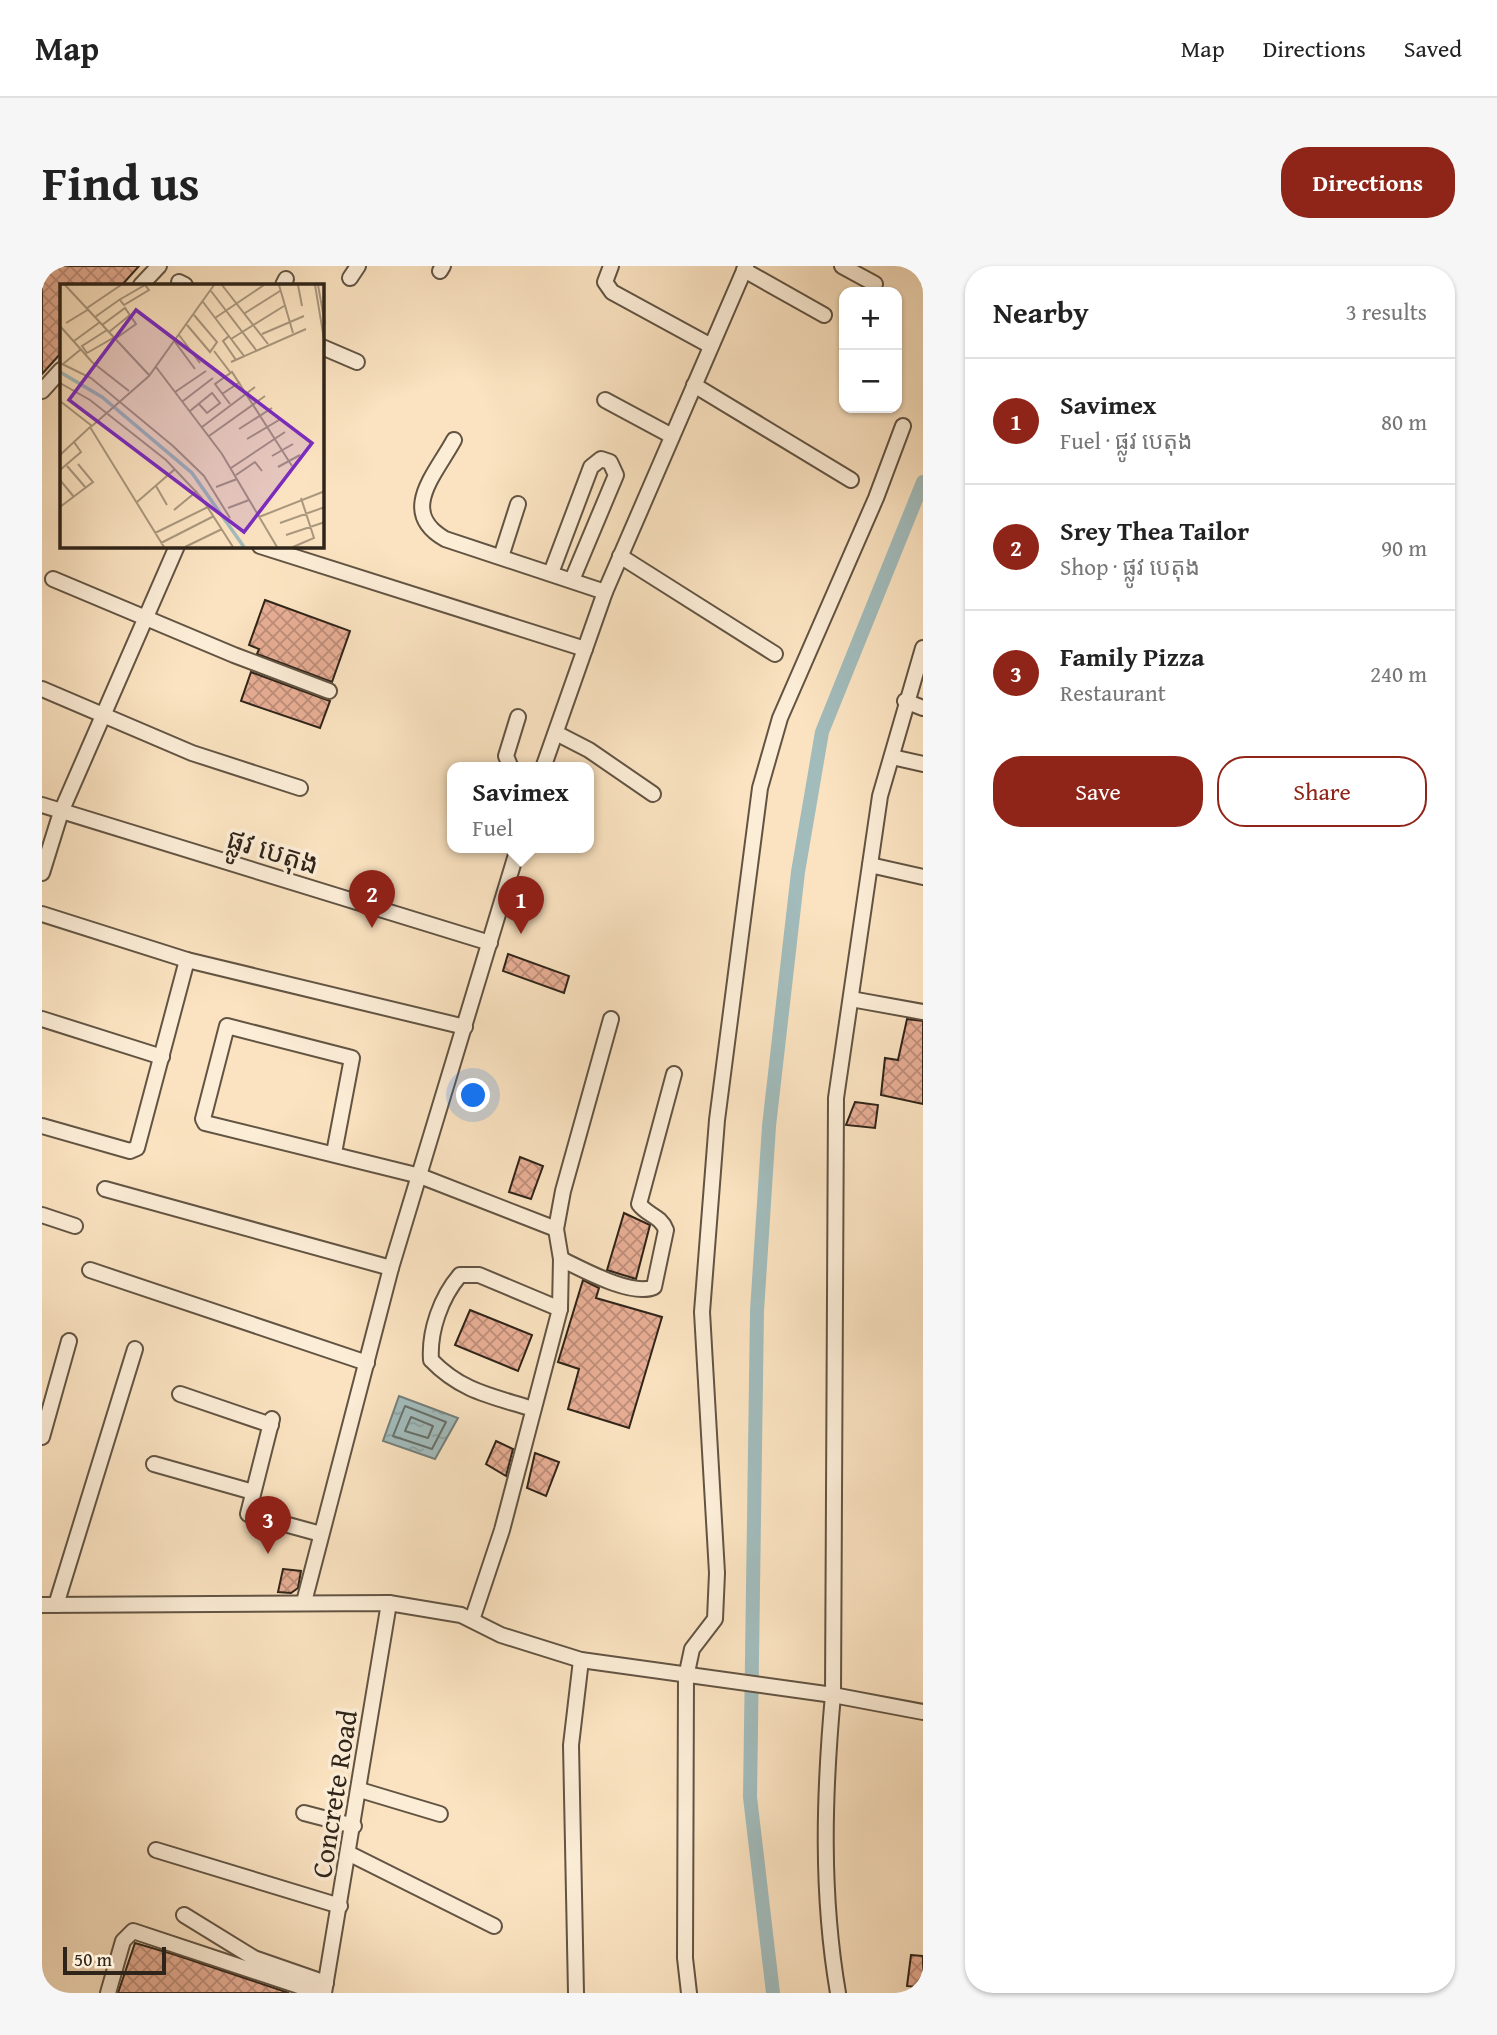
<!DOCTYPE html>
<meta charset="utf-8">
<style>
:root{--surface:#fff;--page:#f6f6f6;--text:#222;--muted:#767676;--line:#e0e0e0;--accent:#8f2418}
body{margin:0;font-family:"Gentium Book Plus","Noto Sans Khmer",serif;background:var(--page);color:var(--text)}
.controls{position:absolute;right:21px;top:21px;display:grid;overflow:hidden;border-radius:14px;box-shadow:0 2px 5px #0004}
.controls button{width:63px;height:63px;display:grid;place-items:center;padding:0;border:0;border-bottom:2px solid var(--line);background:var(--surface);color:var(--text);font:35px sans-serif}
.scale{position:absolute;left:21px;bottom:18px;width:103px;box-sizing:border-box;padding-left:7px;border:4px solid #2f2419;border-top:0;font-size:19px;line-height:24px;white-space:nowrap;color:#2f2419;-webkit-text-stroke:5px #fcedd7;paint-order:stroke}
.you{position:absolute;left:432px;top:830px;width:24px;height:24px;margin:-18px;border:5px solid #fff;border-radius:50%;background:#1a73e8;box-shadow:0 0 0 10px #1a73e833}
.badge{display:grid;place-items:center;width:46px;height:46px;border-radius:50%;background:var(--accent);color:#fff;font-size:23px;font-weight:700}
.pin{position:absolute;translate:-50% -58px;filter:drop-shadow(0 2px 4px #0008)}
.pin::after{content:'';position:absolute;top:37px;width:24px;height:21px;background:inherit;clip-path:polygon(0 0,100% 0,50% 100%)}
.popup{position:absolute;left:405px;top:496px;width:147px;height:91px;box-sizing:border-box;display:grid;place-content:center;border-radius:14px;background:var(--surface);filter:drop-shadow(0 2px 5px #0005);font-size:23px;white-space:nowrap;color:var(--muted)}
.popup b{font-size:26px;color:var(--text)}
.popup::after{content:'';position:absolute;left:50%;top:100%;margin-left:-14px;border:14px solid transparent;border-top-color:var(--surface)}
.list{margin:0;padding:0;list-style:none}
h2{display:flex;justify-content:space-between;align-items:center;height:91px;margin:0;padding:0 28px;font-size:30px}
h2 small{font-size:23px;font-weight:400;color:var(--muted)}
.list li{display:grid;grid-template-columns:46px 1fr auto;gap:21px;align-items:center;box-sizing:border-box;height:126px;padding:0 28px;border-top:2px solid var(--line)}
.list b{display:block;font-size:26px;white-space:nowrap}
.list p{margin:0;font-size:23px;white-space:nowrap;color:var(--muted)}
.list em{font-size:23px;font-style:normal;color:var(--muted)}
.actions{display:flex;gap:14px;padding:21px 28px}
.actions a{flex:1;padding:16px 0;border:2px solid var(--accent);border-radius:28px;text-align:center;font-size:24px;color:var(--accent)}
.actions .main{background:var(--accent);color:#fff}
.map{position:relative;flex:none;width:881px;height:1727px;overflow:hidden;border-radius:28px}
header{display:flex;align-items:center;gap:42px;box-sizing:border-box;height:98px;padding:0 35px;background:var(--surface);border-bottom:2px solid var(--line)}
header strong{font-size:33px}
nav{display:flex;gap:38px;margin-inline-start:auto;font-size:24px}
.intro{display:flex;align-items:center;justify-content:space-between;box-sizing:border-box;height:168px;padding:0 42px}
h1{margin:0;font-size:49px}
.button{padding:18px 32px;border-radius:28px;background:var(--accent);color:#fff;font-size:24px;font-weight:700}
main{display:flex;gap:42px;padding:0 42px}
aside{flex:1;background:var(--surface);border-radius:28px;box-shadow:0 2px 5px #0004}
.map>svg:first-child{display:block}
</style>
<header>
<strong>Map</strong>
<nav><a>Map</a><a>Directions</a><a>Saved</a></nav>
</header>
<div class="intro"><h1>Find us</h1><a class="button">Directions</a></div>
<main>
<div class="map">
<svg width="881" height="1727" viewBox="0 0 881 1727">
<defs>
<pattern id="water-ripples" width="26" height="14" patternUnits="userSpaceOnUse" patternTransform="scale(1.75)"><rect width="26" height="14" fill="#a2bcbc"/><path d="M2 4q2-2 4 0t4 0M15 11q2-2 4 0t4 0" fill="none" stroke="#8ca1a1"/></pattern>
<pattern id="building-cross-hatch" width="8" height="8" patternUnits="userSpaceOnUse" patternTransform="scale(1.75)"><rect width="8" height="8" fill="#e8ae95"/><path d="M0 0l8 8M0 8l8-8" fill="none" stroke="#bc8d79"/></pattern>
</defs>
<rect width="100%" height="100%" fill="#fbe3c1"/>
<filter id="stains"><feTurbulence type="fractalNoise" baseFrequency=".00286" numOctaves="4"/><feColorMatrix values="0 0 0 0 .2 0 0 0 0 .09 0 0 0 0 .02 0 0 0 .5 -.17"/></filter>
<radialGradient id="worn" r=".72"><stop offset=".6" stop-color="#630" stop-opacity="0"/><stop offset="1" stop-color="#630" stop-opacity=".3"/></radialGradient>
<polygon fill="url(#water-ripples)" stroke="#747f7b" stroke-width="2" points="357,1130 416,1152 393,1193 341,1175"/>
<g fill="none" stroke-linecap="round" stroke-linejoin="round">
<g stroke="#68706a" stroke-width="2">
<polygon points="363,1140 404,1156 390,1183 351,1170"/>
<polygon points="369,1151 391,1160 386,1172 363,1165"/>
</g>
<polyline stroke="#a2bcbc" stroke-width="14" points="731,1727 708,1531 715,1045 727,860 756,606 780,466 881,216"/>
</g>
<g fill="url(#building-cross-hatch)" stroke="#2f2419" stroke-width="2">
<polygon points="0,0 97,0 80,19 19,19 19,87 0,108"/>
<polygon points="223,334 308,365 290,416 215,388 217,383 207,379"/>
<polygon points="209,406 288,435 278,462 199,435"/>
<polygon points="466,688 527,710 522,727 461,705"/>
<polygon points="865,753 881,755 881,838 839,829 843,792 856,794"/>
<polygon points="813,836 836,839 833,862 804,859"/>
<polygon points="478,891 501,900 489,933 467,926"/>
<polygon points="582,947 608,959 594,1013 565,1004"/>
<polygon points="541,1014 557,1022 554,1032 620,1051 587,1162 526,1143 537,1103 516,1096"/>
<polygon points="428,1044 490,1069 476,1105 413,1079"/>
<polygon points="454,1175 471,1183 464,1210 444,1198"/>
<polygon points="493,1187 517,1196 504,1230 485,1222"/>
<polygon points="241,1303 259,1305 256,1322 249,1327 236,1326"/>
<polygon points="93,1677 134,1689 247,1727 76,1727"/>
<polygon points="869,1689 881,1690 881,1722 865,1720"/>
</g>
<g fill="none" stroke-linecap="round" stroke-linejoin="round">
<defs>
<g id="minor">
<polyline points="569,0 563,16 570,26 669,80"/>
<polyline points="800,0 833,18"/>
<polyline points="702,4 782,49"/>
<polyline points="398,5 401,0"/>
<polyline points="308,12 316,0"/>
<polyline points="137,16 143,19"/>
<polyline points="99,19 117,0"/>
<polyline points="241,19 244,13"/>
<polyline points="280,81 315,96"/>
<polyline points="652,119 809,214"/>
<polyline points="0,125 19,104"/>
<polyline points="563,134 630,170"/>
<path d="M412,174C393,209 356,246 403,273L563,326"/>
<polyline points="218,280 543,383"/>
<polyline points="578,290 733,388"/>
<polyline points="459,291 476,238"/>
<polyline points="509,307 549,201 559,193 568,196 574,209 530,314"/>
<polyline points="11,313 192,389 287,425"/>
<polyline points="0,423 150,487 258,522"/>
<polyline points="863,435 881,442"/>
<polyline points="514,467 547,484 611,528"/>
<polyline points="850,491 881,498"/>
<polyline points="469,502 464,490 476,451"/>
<polyline points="501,502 563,326 704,0"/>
<polyline points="0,539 448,677"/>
<polyline points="828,599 881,611"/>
<polyline points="0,607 19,546 135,280"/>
<polyline points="0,648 145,694 423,761"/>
<polyline points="809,733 881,746"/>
<polyline points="0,753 120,791"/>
<polyline points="0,860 88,885 95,882 145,694"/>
<polyline points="292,887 310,792 185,760 161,853 163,857 378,910 514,963"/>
<polyline points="63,923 349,1002"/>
<polyline points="0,949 33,960"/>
<path d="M519,993C540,1003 590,1031 612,1021L624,964C618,949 606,950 597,938L632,808"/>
<polyline points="48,1004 325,1097"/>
<polyline points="138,1128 229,1159"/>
<path d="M491,1143C450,1130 420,1126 389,1094C387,1065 399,1031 418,1009H437L518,1043"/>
<polyline points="230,1153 206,1248 279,1268"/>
<polyline points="0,1171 27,1075"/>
<polyline points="112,1198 211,1226"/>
<polyline points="262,1336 349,1002 476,582"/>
<polyline points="0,1339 347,1337 419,1349 459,1369 539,1394 791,1429 881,1446"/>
<polyline points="14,1339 93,1083"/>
<polyline points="430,1354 460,1264 518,1043 519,993 514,963 521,925 569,753"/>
<polyline points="318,1524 398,1548"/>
<polyline points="262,1547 312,1560"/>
<polyline points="114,1584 298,1640"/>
<polyline points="308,1588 452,1660"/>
<polyline points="142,1649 212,1692 284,1717"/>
<polyline points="66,1727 81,1675 91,1665 278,1727"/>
<polyline points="282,1727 347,1337"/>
<polyline points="534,1727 529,1479 539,1394"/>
<polyline points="647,1727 643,1692 644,1411 650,1383 673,1353 675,1307 660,1046 675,854 718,522 738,452 834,232 861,160"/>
<path d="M796,1727C779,1628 782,1528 791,1429L794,832L838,530L881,382"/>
</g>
</defs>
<use href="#minor" stroke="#625443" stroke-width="18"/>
<use href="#minor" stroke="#fcedd7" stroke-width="14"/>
</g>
<g text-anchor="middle" stroke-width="7" stroke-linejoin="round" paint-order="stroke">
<g font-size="28" fill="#2f2419" stroke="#fcedd7">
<text transform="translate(231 585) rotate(17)" y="10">ផ្លូវ បេតុង</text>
<text transform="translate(292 1528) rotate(-81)" y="10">Concrete Road</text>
</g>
</g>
<g transform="translate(18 18)">
<rect width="264" height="264" fill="#fbe3c1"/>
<path fill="none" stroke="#a2bcbc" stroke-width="3.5" d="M0,88L42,113L132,189L184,263"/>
<path fill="none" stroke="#a9977e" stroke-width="2" d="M5,1L89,91M162,1L208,60M219,1L233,49M238,1L242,22M255,1L265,61M258,1L265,40M151,7L196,66M143,18L184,72M27,24L61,1M185,29L220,7M35,33L59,16L85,1L89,6L64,21L60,16M155,34L204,1M6,39L29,25M42,41L65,24L76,40L55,55M127,41L150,68L157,58L134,31M0,42L32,78L69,107M47,46L22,62L27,69L53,54M49,48L70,31M202,50L244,32M119,51L140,79M169,52L163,57L176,76M171,55L224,22M14,57L40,38M115,58L135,85M154,67L170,88M171,78L246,45M0,79L31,94L113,162L144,192L170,234M3,80L20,66M96,83L162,170L217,263M0,99L30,116L106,176L141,213L173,263M115,108L146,87M162,110L180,98M0,117L32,142L89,92L154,1M123,117L153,94M170,120L155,100L172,88L232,182M130,127L152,109L160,119L147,129L139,120M142,143L195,103M179,145L212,124M149,152L205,112M187,155L219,136M0,171L30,143L104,263M212,172L233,160M7,182L26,204M218,183L240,171M171,184L225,148M0,186L21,168L14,158M176,191L195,178L202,187M0,196L14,213M96,202L107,221M156,203L177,195M77,218L115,185M0,223L33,198L18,180M168,224L189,216M114,226L137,207M199,233L265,207M220,239L265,223M95,249L148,223M226,251L265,238M101,259L154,232M125,263L162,245M233,263L254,254L241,214"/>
<path fill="#7b2cbf" fill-opacity="0.15" stroke="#7b2cbf" stroke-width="3.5" d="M76,26L252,159L184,248L9,116Z"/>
<rect width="264" height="264" fill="none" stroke="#2f2419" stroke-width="3.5"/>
</g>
<rect width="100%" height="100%" filter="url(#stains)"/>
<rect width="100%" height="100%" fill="url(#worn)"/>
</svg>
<div class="controls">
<button>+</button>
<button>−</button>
</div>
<div class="scale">50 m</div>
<div class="you"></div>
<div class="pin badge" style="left:479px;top:668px">1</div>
<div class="popup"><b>Savimex</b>Fuel</div>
<div class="pin badge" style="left:330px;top:662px">2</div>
<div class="pin badge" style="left:226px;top:1288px">3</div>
</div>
<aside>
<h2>Nearby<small>3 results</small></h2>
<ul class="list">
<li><span class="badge">1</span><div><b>Savimex</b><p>Fuel · ផ្លូវ បេតុង</p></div><em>80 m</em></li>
<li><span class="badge">2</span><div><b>Srey Thea Tailor</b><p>Shop · ផ្លូវ បេតុង</p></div><em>90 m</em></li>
<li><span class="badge">3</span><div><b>Family Pizza</b><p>Restaurant</p></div><em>240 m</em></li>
</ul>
<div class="actions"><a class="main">Save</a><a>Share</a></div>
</aside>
</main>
